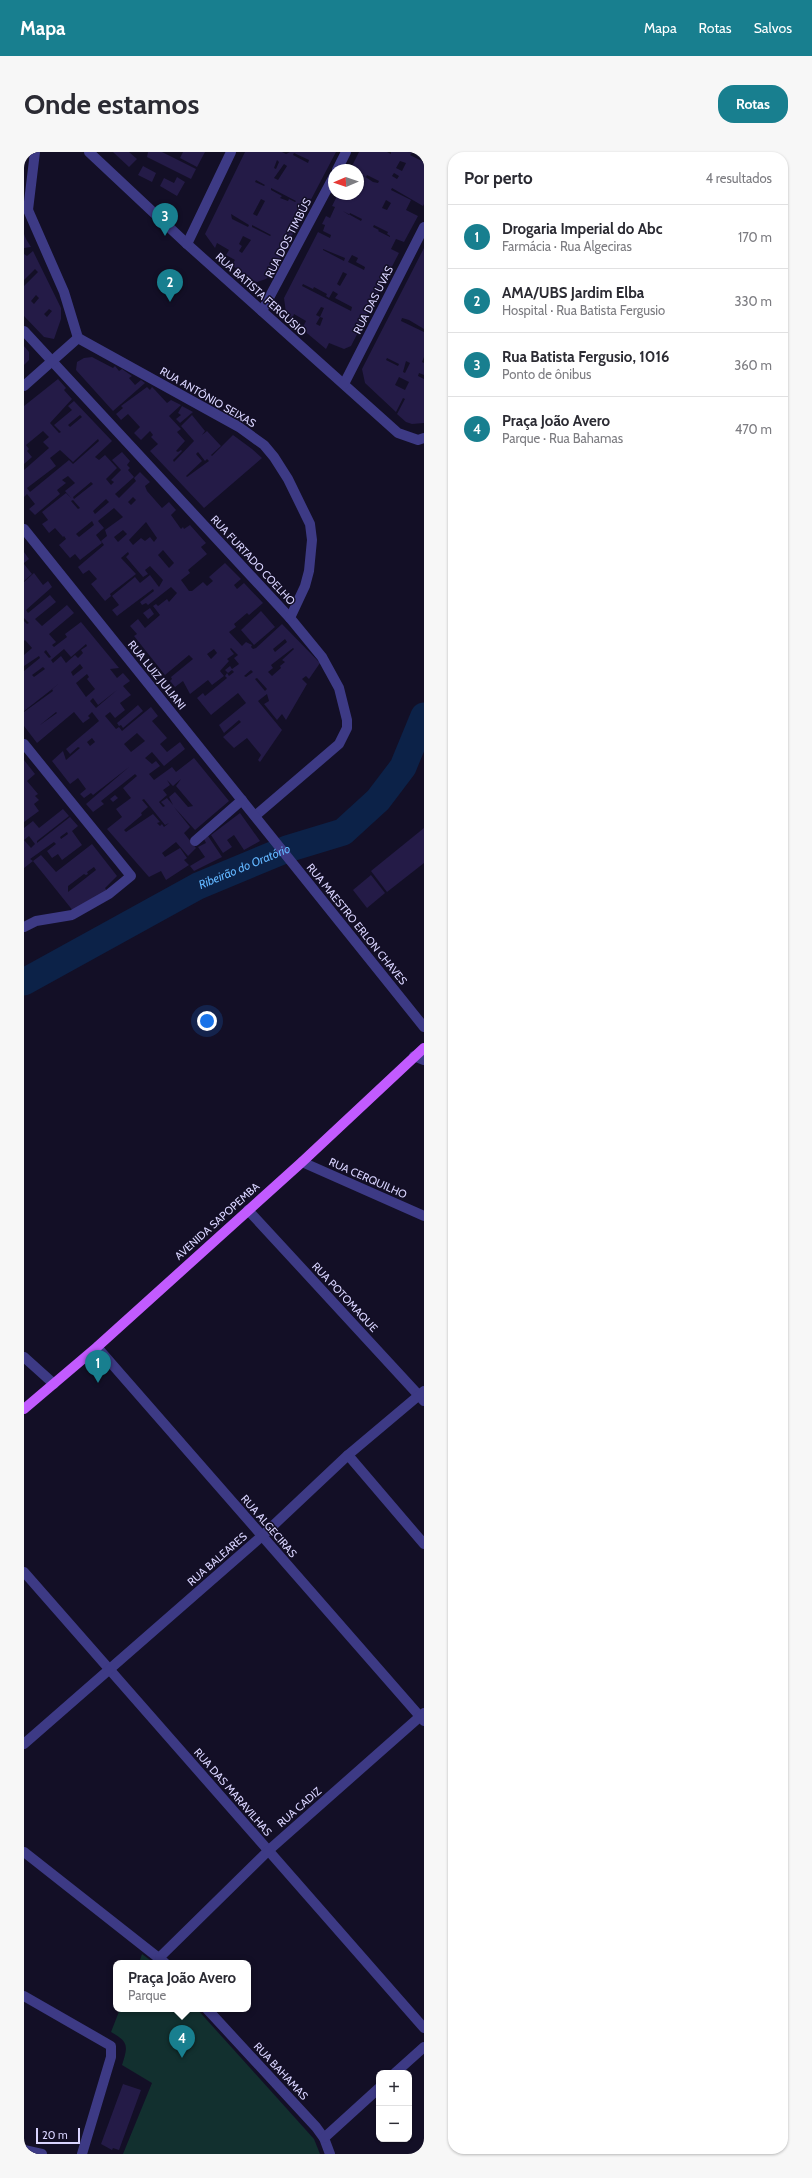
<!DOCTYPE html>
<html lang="pt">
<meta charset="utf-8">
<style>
:root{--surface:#fff;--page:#f7f7f7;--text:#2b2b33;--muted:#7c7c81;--line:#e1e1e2;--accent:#187f8f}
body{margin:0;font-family:Cabin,sans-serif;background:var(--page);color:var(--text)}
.controls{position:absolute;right:12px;bottom:12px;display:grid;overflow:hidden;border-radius:8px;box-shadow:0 1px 3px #0004}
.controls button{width:36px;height:36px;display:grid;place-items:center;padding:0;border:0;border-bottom:1px solid var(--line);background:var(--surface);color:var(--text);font:20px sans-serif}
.compass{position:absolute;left:304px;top:12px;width:36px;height:36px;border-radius:50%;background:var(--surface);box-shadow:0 1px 3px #0004;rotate:268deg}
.scale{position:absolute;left:12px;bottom:10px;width:44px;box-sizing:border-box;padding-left:4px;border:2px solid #d9d4ff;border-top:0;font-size:11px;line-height:14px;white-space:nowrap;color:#d9d4ff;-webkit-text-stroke:3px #130f26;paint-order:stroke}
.you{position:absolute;left:183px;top:869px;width:14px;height:14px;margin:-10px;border:3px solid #fff;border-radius:50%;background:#1a73e8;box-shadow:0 0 0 6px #1a73e833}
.badge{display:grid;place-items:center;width:26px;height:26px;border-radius:50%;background:var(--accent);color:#fff;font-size:13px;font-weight:700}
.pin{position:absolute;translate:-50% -33px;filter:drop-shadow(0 1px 2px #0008)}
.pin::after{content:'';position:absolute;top:21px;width:14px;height:12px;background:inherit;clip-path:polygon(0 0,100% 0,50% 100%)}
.popup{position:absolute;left:89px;top:1808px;width:138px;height:52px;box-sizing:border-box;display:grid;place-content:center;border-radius:8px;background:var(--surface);filter:drop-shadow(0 1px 3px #0005);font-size:13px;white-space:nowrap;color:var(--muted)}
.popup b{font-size:15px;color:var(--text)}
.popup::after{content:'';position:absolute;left:50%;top:100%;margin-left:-8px;border:8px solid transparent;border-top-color:var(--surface)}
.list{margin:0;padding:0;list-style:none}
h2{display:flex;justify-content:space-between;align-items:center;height:52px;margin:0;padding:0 16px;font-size:17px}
h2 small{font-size:13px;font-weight:400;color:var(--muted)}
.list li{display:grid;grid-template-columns:26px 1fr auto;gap:12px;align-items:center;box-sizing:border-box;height:64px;padding:0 16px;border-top:1px solid var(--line)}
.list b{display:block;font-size:15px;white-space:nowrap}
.list p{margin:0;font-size:13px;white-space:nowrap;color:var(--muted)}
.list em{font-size:13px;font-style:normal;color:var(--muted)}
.map{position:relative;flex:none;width:400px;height:2002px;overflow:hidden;border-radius:16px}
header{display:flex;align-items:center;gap:24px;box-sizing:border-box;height:56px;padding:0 20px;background:var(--accent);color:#fff}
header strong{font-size:19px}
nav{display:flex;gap:22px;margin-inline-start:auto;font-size:14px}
.intro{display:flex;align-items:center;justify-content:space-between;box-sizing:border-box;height:96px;padding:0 24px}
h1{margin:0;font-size:28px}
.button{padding:10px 18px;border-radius:16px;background:var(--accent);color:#fff;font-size:14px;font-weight:700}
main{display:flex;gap:24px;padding:0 24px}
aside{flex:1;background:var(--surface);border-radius:16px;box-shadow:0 1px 3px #0004}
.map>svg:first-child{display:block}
</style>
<header>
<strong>Mapa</strong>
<nav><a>Mapa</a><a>Rotas</a><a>Salvos</a></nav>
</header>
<div class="intro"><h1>Onde estamos</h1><a class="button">Rotas</a></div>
<main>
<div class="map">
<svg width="400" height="2002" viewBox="0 0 400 2002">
<rect width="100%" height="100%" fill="#130f26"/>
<g fill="#12302f">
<polygon points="118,1802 130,1811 115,1811"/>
<path d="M96,1857H173L290,1987L296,2002H99L128,1931L98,1913C104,1894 105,1890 87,1880Z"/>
</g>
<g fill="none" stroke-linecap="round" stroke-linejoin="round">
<path stroke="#0c2248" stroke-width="27" id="s1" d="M0,830L174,734L263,697L319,680L354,648L379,615L400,564"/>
</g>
<g fill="#241b47" fill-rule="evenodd">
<polygon points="89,0 105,0 113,7 105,15"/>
<polygon points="124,0 138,0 172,17 167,27 123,5"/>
<polygon points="159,0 181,0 173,15 156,6"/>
<path d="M221,0H258L262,2L266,0H312L249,120L242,127L233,130L222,125L208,113L211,108L202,103L205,98L193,91L191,96L181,82ZM270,1L285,8L284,11L269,3ZM253,8L255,10L252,17L250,16ZM260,12L263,14L254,28L250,26ZM232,28L241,33L240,34L231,30ZM247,36L272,49L271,50L265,47L264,49L256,46L258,44L247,38ZM237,47L241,49L233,64L229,62ZM207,62L225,73L224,75L208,67ZM228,73L247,83L246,84L228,75ZM219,84L227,88L218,101L215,99L218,94L215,92Z"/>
<path d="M335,0H363L367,2V0H386L388,1L386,3L400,10V52L399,54L368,36L367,38L387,48L382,58L394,64L380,90L372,87L367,97L375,101L327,194L320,197L305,191L302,197L278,177L282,169L270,162L268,167L262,161L260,146L294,80L306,86L307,83L299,79L301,73L298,72L302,64L306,66L311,55L308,54L314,42H334V18H326ZM376,9L382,11L378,19L372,16ZM370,21L375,24L373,27L368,24ZM337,22L342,25L343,23L355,29L354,31L349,30ZM362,48L367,51L363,58L358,56ZM319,59L325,63L326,61L338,67L337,69ZM350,73L364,80L363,82L366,84V85L354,79L355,78L349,75ZM299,97L321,106L320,109L299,98ZM328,103L334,106L332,110L341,115L340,118L324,110ZM319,120L323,122L316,134L313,132ZM279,132L289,137L290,135L303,142L302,144L305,146L309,139L314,142L311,146L328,155L327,159L278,134ZM297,155L300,156L296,165L292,163ZM296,165L299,166L296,174L292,172Z"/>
<polygon points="390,0 400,0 400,5"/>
<polygon points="119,14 132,21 128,30 114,23"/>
<polygon points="153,25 161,30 153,44 136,34 140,26 150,31"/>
<polygon points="0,82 2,87 7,95 0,96"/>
<path d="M400,96V177L385,168L378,166L377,169L400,180V205L398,210L400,211V223L395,221L394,224L400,227V271L388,272L382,270L373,262L381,247L379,246L372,260L341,231L338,217ZM363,206L375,212L374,214L362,208ZM382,209L386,211L381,221L379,220ZM375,225L385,230L381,238L371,233Z"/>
<path d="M9,99L37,156V167L30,187L20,185L0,164V134L14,120L11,117L0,128V102L3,104ZM12,143L15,146L10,152L7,149ZM25,157L28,159L23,165L20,162Z"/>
<polygon points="0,194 5,200 5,208 0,213"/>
<polygon points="68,205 89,216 91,214 95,219 98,217 108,224 105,226 111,233 117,228 121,231 89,259 52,218 53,210 60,206"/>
<path d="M34,227L42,236L40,238L48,247L26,271L35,281L37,280L30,273L48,258L44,254L50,249L88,289L71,305L75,308L81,303L93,316L82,327L87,333L90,330L87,328L97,318L88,308L98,300L106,309L103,313L106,316L104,318L110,325L91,342L95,346L112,329L110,326L116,320L126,330L121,334L123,339L138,356L145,350L152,358L147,363L157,377L159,375L160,377L166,373L182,391L177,395L183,402L164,418L166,421L157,428L165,439H168L179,430L183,434L189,429L185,425L201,411L217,427L210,433L213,437L220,431L239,451L225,463L223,461L210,472L212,475L205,480L218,494L222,490L228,493L227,495L229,497L232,496L258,472L296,511L285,527L282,524L278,527L283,532L262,568L258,562L253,568L240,552L245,549L243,542L234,549L258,578L236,610L234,608L237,603L223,586L210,596L199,585L217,570L215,568L200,581L195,573L222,551L214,541L187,563L173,546L179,541L181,544L203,526L201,524L203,521L205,524L210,520L208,518L204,521L201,518L206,514L208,517L215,512L210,506L214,503L207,496L206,497L210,502L203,507L205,509L196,519L200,524L188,533L184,528L166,542L159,529L151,535L146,529L148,527L147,525L169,507L165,503L141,523L110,484L113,482L106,474L114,467L121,476L136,463L129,454L132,452L134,454L143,447L145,450L153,441L147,435L124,453L122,451L118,453L116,450L130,439L129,437L93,464L88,458L95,453L88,444L111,425L116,431L126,423L135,435L139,428L126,414L121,418L124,422L119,425L102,405L105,402L104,400L97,406L112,422L86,442L87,444L81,449L67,432L73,427L65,418L59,422L54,415L80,393L77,389L83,384L81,378L99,365L90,356L74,369L80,376L72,383L78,391L56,408L51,402L46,406L35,393L42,387L40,384L39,385L31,376L25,381L18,372L24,368L18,360L42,341L47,346L41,339L51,331L44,324L38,328L42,331L33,338L36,342L11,363L5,357L11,352L3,342L0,345V318L25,296L19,290L25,285L19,279L2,293L5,297L3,299L8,305L0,312V254ZM56,263L58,265L46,275L44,273ZM74,287L75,289L49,312L45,308L6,340L3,336L32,314L26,306L36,298L49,310ZM67,330L69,332L50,347L49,345ZM109,345L112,348L107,353L104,350ZM82,347L85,350L71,362L69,359ZM49,348L56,356L54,357L47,349ZM68,369L70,373L55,385L52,382ZM122,370L133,386L130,390L126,385L121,389L117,386L109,393L105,388ZM99,378L103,382L94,390L90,385ZM139,398L150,411L145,416L134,403ZM261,487L263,490L251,500L249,497ZM269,496L270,497L258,508L261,510L256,514L257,516L248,524L244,520L249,516L247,513ZM190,497L193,501L187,507L183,502ZM227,518L229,520L222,525L220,524ZM233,526L243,537L241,539L231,527Z"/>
<path d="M123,235L126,238L128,235L131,238L143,251L147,248L157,253L145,264L157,277L153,280L161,289L152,299L154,300L157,298L158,299L149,308L150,310L170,289L157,274L168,263L181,279L178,283L183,279L197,294L187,303L188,304L209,283L228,297L238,306L180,356L126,299L134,292L127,285L129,283L126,279L117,288L110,281L116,275L104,262L97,268L92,262L99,256L97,254ZM174,300L181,309L183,307L185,309L163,325L162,324L178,309L172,302Z"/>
<polygon points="158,254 169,260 156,271 152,267 157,263 154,261"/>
<polygon points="0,400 5,407 0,411"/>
<polygon points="0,412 8,422 0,429"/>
<path d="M10,421L19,433L24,429L28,435L2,458L4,461L26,443L32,450L11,467L18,474L43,453L50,461L25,482L32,490L28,493L30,495L43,485L41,482L57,470L95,516L86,517L93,526L99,521L106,529L99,534L107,543L96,551L101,558L91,566L86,560L81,564L92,577L95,575L98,579L127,555L134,564L128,569L143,586L136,592L143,600L156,590L161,597L140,614L128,600L121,606L128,612L132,609L136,614L125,622L130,628L148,615L152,620L170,606L205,649L171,678L150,655L166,675L160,681L172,696L164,704L152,690L138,701L141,705L156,696L163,706L160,708L165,713L142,728L137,719L125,725L83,677L98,665L92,657L107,646L99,636L113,624L111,622L77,649L80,652L69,660L62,652L105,615L69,643L67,641L60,646L56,642L62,637L54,626L46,632L28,609L39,599L42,608L56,596L54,595L46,602L42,597L75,569L68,560L64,564L66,566L59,571L50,560L13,591L0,574V560L29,539L28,537L36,531L0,559V519L16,506L15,504L0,514V503L8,496L1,488L0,489V469L3,472L5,471L0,466V430ZM62,492L63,494L57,498L59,501L54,506L51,503L42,511L37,504L29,511L27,508L40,497L47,505ZM22,498L27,505L25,506L20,500ZM56,512L59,516L49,524L47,520ZM19,515L21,517L10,525L8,523ZM63,522L65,525L63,527L71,537L62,545L52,531ZM93,538L72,556L66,549L69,546L74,553ZM32,560L33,561L16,573ZM113,581L121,589L107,600L100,592ZM68,586L71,590L66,594L63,590ZM157,627L152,634L169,654L164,655L151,640L145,645L149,653L143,646L137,650L141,654L139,655L135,650L143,643L139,638L146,633L143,628L149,634ZM120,647L141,673L145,671L140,675L138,672L136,674L133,671L136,670L129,662L102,680L100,678L118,663L117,661L124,655L118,648Z"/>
<polygon points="126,456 130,462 124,467 119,461"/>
<polygon points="237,459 251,475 230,493 217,478"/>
<polygon points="114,553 119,559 99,576 97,573 95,574 93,571"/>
<polygon points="0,608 11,622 3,629 14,642 11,644 15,648 10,652 15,659 0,670"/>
<polygon points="91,643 94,646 89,650 86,647"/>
<path d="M39,657L45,664L13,689V691L46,665L54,674L48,679L58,693L38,708L34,702L28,706L23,699L32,692L30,690L6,707L9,709L0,716V676L9,669L15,676ZM43,680L44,682L37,687L36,685ZM5,684L11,692L7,696L0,688Z"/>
<polygon points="216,661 236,689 220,698 210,683 203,688 208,695 199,701 187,683"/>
<polygon points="400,676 400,711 363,740 347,719"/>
<polygon points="184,684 198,705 170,719 166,714 181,705 174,695 182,691 180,687"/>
<path d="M68,692L93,724L81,736L83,739L50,760L9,709L17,703L32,720ZM70,715L72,718L44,740V734L60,722L62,723L64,722L63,720Z"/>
<polygon points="347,723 361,741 343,756 329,738"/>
<polygon points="99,1932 117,1938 95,1998 89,1996 88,1998 77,1992"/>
</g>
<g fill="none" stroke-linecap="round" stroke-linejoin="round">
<g stroke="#3d3a85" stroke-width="10">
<polyline points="65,0 163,92 374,281 394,288 400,286"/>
<polyline points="313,18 322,0"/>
<polyline points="0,54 4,58 40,140 54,186"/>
<polyline points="4,58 11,0"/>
<polyline points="163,92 207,0"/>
<polyline points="238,159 310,24"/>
<polyline points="0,179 266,466 298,505 315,536 323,568 323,576 315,592 231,664"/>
<polyline points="54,186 215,275 240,293 250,305 264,327 286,372 288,388 285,419 281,434 266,466"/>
<polyline points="320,232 400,75"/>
<polyline points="0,234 54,186"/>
<polyline points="0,377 400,875"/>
<polyline points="0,592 107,724 85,742 48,763 12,769 0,775"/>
<polyline points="171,689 218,648"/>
<polyline points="390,904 400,908"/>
<polyline points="278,1010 400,1064"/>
<polyline points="224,1058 400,1249"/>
<polyline points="73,1195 400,1569"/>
<polyline points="0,1205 30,1232"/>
<polyline points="324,1303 400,1392"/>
<polyline points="0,1420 400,1876"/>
<polyline points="0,1592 238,1384 324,1303 400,1239"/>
<polyline points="0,1700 141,1811"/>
<polyline points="136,1805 245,1698 400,1561"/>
<polyline points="0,1844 87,1894 87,1905 58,2002"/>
<polyline points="183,1857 292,1975 300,1986 306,2002"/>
<polyline points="371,1921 400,1895"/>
<polyline points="300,1986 355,1936"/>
<polyline points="0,1998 18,2002"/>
</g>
<polyline stroke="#c25bff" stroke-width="10" points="0,1257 73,1195 278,1010 400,896"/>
</g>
<g text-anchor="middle" stroke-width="3" stroke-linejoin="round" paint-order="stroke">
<g font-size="11" fill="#d9d4ff" stroke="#130f26">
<text transform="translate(264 86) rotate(-63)" y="4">RUA DOS TIMBÚS</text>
<text transform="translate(237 142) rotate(42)" y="4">RUA BATISTA FERGUSIO</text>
<text transform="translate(349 148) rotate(-63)" y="4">RUA DAS UVAS</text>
<text transform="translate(184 245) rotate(30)" y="4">RUA ANTÔNIO SEIXAS</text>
<text transform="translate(229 408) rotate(47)" y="4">RUA FURTADO COELHO</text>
<text transform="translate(133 523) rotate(51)" y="4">RUA LUIZ JULIANI</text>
<text transform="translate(333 772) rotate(51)" y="4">RUA MAESTRO ERLON CHAVES</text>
<text transform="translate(344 1026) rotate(24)" y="4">RUA CERQUILHO</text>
<text transform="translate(193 1069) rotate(-42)" y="4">AVENIDA SAPOPEMBA</text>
<text transform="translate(321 1145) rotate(47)" y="4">RUA POTOMAQUE</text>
<text transform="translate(245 1374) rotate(49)" y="4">RUA ALGECIRAS</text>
<text transform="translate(193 1407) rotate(-41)" y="4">RUA BALEARES</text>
<text transform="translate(209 1640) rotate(49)" y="4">RUA DAS MARAVILHAS</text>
<text transform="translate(275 1655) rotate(-41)" y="4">RUA CADIZ</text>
<text transform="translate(257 1919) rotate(47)" y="4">RUA BAHAMAS</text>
</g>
<g font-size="12" font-style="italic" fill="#62b6ff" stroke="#130f26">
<text dy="4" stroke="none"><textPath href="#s1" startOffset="249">Ribeirão do Oratório</textPath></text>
</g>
</g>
</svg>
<div class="controls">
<button>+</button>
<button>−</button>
</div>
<svg class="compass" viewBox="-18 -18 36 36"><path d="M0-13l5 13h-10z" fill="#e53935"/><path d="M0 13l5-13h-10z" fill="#7c7c81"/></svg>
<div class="scale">20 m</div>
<div class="you"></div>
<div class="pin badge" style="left:74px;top:1231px">1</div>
<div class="pin badge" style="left:146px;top:150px">2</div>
<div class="pin badge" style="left:141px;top:84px">3</div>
<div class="pin badge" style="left:158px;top:1906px">4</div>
<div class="popup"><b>Praça João Avero</b>Parque</div>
</div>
<aside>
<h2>Por perto<small>4 resultados</small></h2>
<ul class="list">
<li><span class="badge">1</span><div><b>Drogaria Imperial do Abc</b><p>Farmácia · Rua Algeciras</p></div><em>170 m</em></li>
<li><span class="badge">2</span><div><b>AMA/UBS Jardim Elba</b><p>Hospital · Rua Batista Fergusio</p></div><em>330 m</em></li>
<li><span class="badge">3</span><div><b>Rua Batista Fergusio, 1016</b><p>Ponto de ônibus</p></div><em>360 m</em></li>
<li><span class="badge">4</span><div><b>Praça João Avero</b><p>Parque · Rua Bahamas</p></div><em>470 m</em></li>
</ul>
</aside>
</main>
